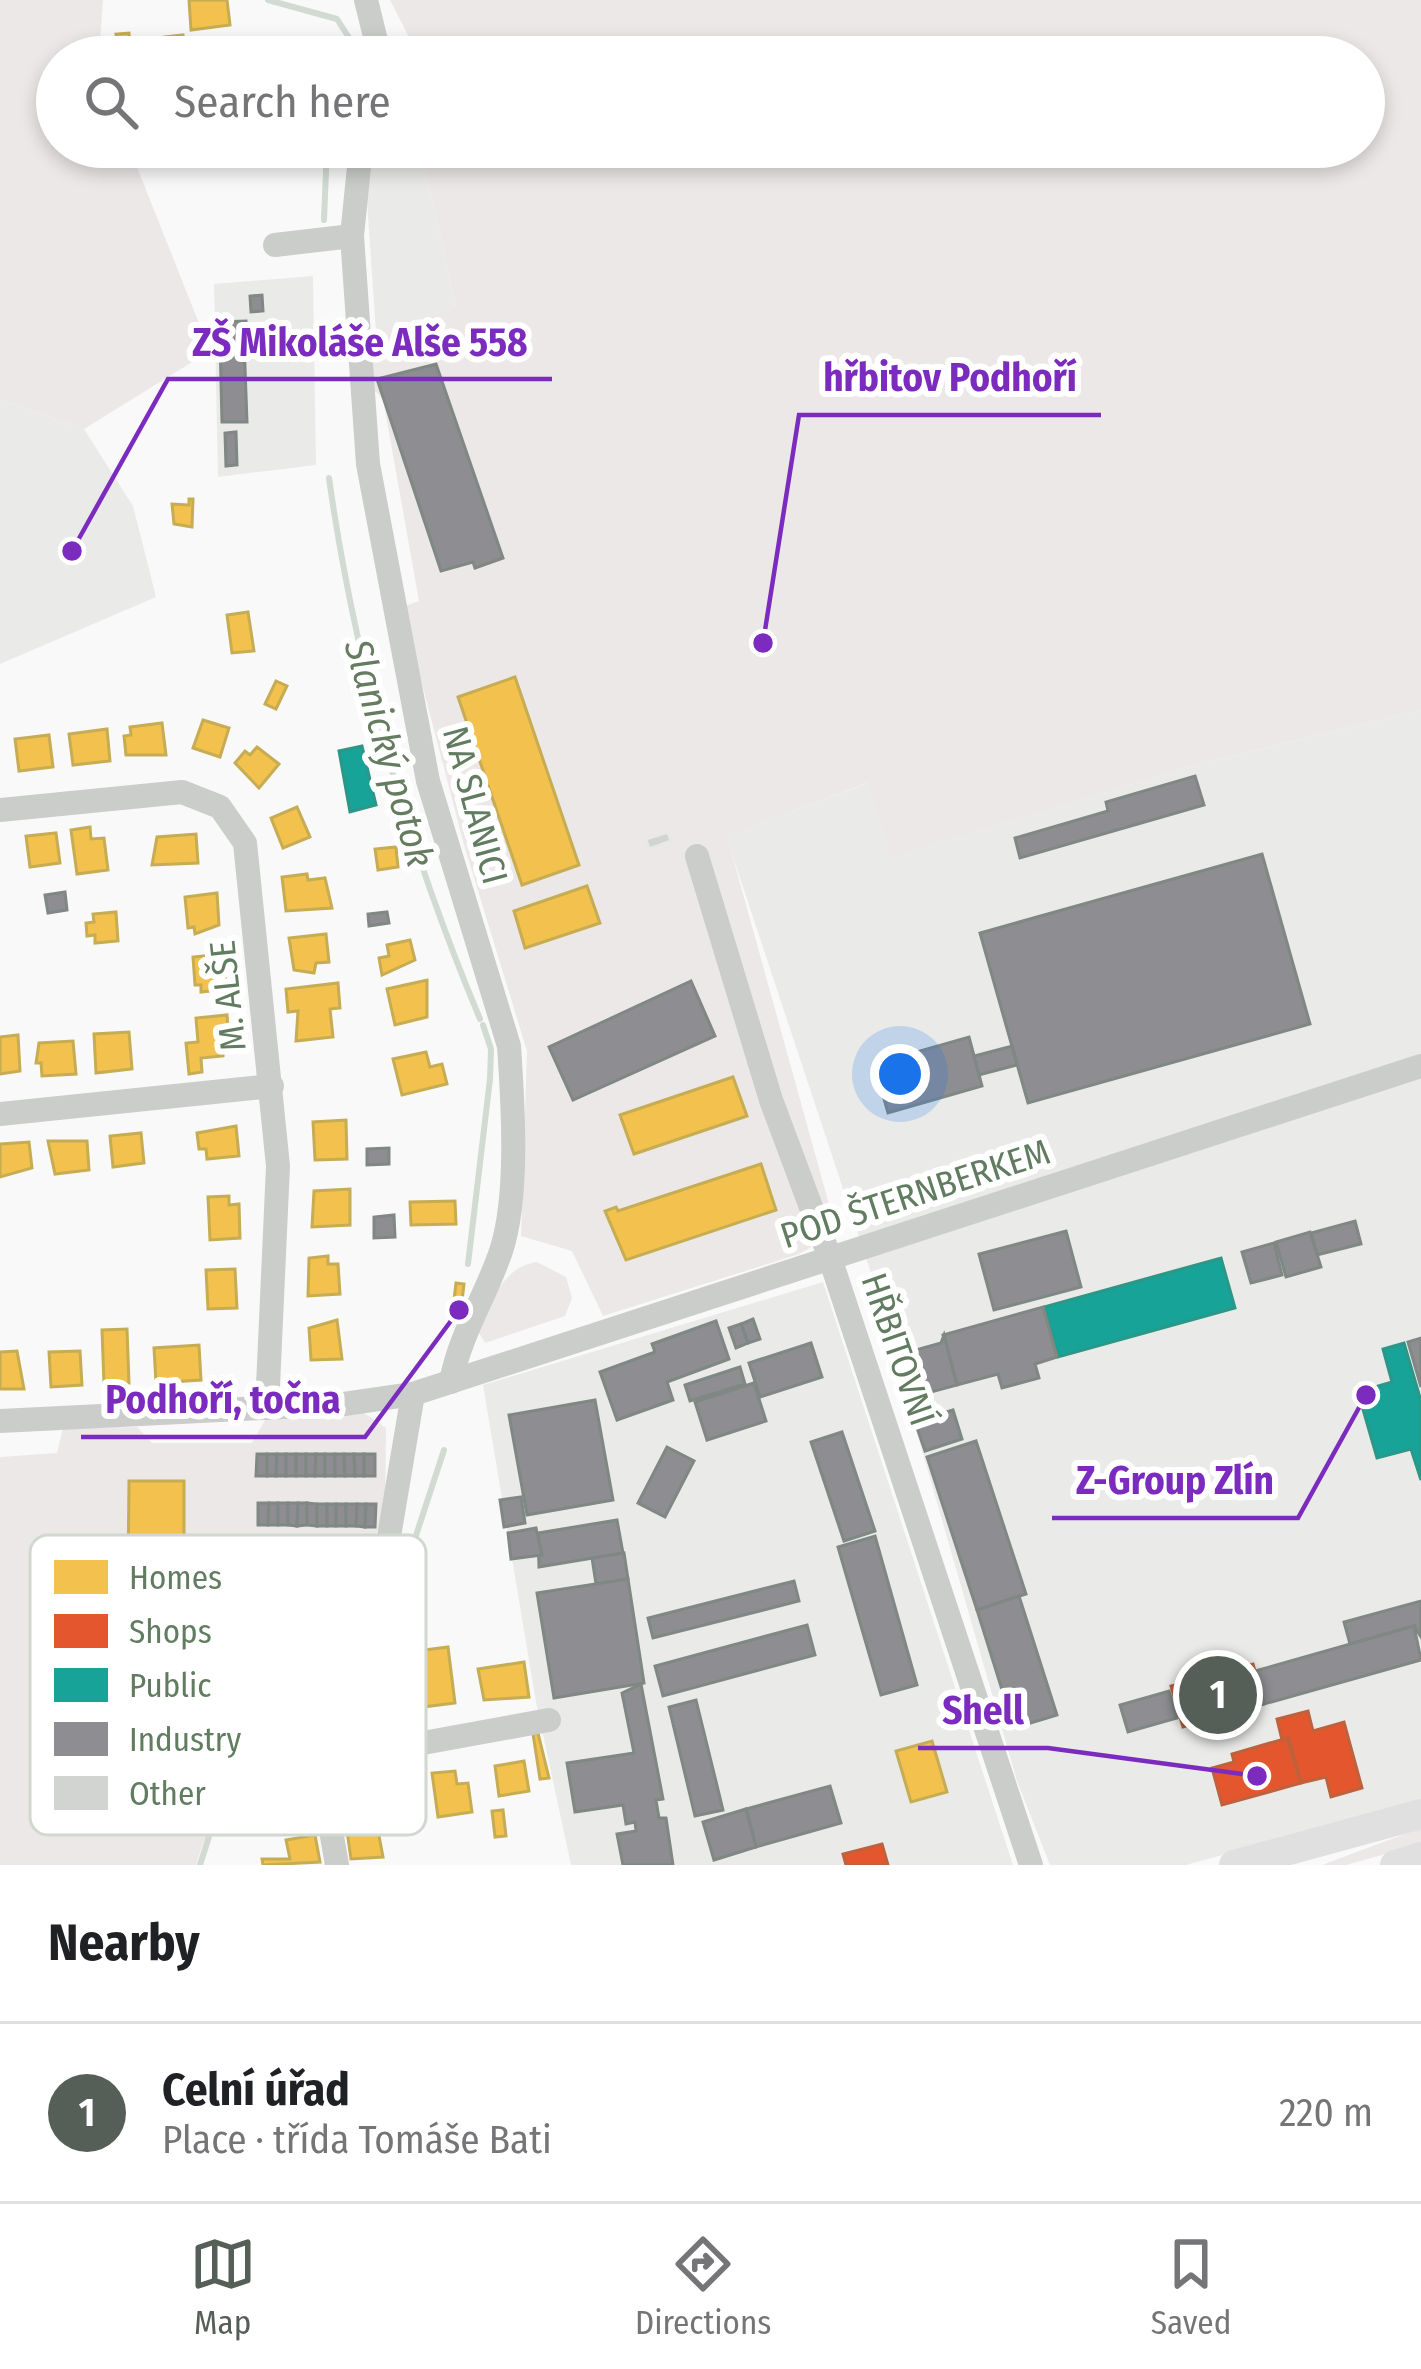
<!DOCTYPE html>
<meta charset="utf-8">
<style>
:root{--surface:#fff;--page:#f2f2f2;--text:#202124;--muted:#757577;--line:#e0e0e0;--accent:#555e57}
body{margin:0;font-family:"Fira Sans Condensed",sans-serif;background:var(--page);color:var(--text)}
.you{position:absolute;left:900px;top:1074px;width:42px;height:42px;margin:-30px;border:9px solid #fff;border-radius:50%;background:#1a73e8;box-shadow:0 0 0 18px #1a73e833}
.badge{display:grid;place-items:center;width:78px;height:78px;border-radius:50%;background:var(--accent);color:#fff;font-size:39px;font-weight:700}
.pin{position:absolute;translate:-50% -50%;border:6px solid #fff;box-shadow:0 3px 12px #0006}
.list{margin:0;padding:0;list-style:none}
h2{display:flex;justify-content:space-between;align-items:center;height:156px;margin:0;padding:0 48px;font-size:51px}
h2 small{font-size:39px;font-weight:400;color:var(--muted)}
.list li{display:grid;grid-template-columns:78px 1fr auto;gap:36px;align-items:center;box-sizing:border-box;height:180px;padding:0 48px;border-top:3px solid var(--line)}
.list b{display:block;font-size:45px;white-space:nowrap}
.list p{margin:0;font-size:39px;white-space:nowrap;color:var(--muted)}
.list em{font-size:39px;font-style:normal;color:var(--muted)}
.icon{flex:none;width:66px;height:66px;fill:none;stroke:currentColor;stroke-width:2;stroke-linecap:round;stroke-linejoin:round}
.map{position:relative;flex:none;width:1421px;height:1865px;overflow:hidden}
.search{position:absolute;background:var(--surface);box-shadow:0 6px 18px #0003;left:36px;right:36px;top:36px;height:132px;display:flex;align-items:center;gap:30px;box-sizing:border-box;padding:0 42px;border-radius:66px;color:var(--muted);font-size:45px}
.sheet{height:336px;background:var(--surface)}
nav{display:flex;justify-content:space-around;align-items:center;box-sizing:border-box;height:168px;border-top:3px solid var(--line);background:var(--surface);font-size:33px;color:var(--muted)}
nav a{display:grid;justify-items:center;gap:6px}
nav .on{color:var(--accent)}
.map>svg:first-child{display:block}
</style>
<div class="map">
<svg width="1421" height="1865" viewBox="0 0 1421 1865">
<rect width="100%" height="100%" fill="#f9f9f9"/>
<g fill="#eaebe9">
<polygon points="371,147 420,147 456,307 376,332 365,172"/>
<polygon points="313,276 316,465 218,477 214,284"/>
<polygon points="0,399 84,429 133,506 156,597 0,664"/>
<polygon points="1421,710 1421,1800 1186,1865 1050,1865 1017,1781 871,1273 726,836 868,783 892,856 1202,763"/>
<polygon points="823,1282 1013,1865 571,1865 536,1702 483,1385"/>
</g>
<g fill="#ece8e7">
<polygon points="0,0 103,0 99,57 57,57 57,147 129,147 210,351 84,429 0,399"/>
<polygon points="390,0 1421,0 1421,710 1202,763 891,857 867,783 727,836 837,1233 799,1254 603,1316 572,1251 521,1236 527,1051 464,845 402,607 419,601 383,399 370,386 367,334 456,307 420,147 1364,147 1364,57 408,57 411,41"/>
<path d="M537,1262L566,1277L572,1298L565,1316L485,1343L477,1330C492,1302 502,1267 537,1262Z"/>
<polygon points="364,1413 386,1428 385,1512 335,1635 333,1661 304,1745 248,1790 203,1843 196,1865 0,1865 0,1457 57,1453 63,1428 137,1427 152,1443 252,1443 265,1420"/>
<polygon points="1421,1828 1421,1844 1346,1865 1322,1865"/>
</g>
<g fill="#f2c14e" stroke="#c6ac53" stroke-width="3">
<polygon points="189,0 227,0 230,25 191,30"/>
<polygon points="129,33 130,46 118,46 116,34"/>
<polygon points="183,35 185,50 166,52 164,37"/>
<polygon points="189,499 193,499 192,527 174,524 172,504 189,505"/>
<polygon points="248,612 254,651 232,653 227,615"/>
<polygon points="515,677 579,865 522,885 458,697"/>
<polygon points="276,681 287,686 276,709 265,704"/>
<polygon points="203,720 229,728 220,757 193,748"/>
<polygon points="162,723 166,755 126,755 124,736 131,735 130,727"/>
<polygon points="107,729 110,761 73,765 69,734"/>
<polygon points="49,735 53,767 19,771 15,739"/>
<polygon points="257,747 279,764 259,788 235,763 245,751 250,755"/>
<polygon points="297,807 310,837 283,848 271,818"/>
<polygon points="90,827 91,839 104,838 108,870 77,874 71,830"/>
<polygon points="56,833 60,863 30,867 26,836"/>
<polygon points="196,834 198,863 152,865 157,837"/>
<polygon points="396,847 398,867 378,870 375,849"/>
<polygon points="307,874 308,880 325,878 332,908 286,911 282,877"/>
<polygon points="587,886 600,923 525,948 514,911"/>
<polygon points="217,893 219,925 195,934 194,927 188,928 185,897"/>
<polygon points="116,912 118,941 95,943 95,935 87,936 86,923 94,922 93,914"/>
<polygon points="326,934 329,962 316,963 314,973 294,970 289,938"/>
<polygon points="410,940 415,960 382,975 379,958 389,956 387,945"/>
<polygon points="223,954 226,982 218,983 219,990 201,992 201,985 195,985 193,957"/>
<polygon points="427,980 427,1017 395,1025 387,989"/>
<polygon points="338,983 340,1008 330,1009 333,1037 296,1041 298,1011 288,1012 286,989"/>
<polygon points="227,1015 230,1048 223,1049 223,1056 201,1058 202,1072 189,1074 186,1043 198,1042 196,1018"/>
<polygon points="129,1032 132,1069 96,1073 94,1034"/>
<polygon points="18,1035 20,1071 0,1074 0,1037"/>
<polygon points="73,1041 76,1074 42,1076 41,1063 36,1063 39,1043"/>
<polygon points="426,1052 430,1067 442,1064 447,1084 402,1095 393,1059"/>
<polygon points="733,1077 747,1116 634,1154 620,1115"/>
<polygon points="346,1120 347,1159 315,1160 313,1122"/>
<polygon points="236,1126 239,1156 207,1159 206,1149 199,1149 197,1133"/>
<polygon points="141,1133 144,1163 113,1167 110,1136"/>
<polygon points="48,1141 87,1141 89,1170 55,1174"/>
<polygon points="29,1142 32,1168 0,1177 0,1144"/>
<polygon points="761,1164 776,1210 626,1260 605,1211 616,1207 618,1211"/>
<polygon points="350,1189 350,1225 312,1227 314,1191"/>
<polygon points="229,1196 229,1205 239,1204 240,1238 210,1240 208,1197"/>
<polygon points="455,1201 456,1224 411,1225 410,1202"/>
<polygon points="328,1256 328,1264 338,1264 340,1294 308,1296 309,1258"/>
<polygon points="235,1269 237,1308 208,1309 206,1270"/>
<polygon points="456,1283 464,1284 462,1301 454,1300"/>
<polygon points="337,1320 342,1359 311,1360 309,1328"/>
<polygon points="127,1329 129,1383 104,1384 102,1330"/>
<polygon points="199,1345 201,1380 156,1383 154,1348"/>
<polygon points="17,1351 24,1389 0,1389 0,1352"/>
<polygon points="80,1351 82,1385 51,1387 49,1352"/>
<polygon points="129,1481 184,1481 184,1576 128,1575"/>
<polygon points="448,1647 455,1703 423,1707 416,1651"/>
<polygon points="524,1662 529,1697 484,1700 478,1669"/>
<polygon points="538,1733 549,1778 540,1779 533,1734"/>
<polygon points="932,1741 947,1792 911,1802 896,1751"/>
<polygon points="524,1761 529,1791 499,1796 495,1766"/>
<polygon points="455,1771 457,1784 468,1783 472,1812 438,1817 432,1773"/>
<polygon points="503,1810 506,1836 495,1837 492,1811"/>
<polygon points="377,1825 383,1857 351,1859 347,1831"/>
<polygon points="315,1835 320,1862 263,1865 262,1859 290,1859 286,1840"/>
</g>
<g fill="#e4572e" stroke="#bd623d" stroke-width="3">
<polygon points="1253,1664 1264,1704 1183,1727 1171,1686"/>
<polygon points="1308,1711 1313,1731 1344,1722 1362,1788 1331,1797 1326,1777 1301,1783 1289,1738 1282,1740 1277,1719"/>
<polygon points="1287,1738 1301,1783 1222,1805 1212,1768 1234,1762 1232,1754"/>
<polygon points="882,1844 888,1865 846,1865 843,1854"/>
</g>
<g fill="#17a398" stroke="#2d9787" stroke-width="3">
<polygon points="362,746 376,805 350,812 339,751"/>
<polygon points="1221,1258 1235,1308 1058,1357 1044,1307"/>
<polygon points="1404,1343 1421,1401 1421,1480 1411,1449 1377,1458 1358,1392 1392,1382 1383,1349"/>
</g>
<g fill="#8d8d92" stroke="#808883" stroke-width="3">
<polygon points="262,295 263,311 251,312 250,296"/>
<polygon points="246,321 247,339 219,339 219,322"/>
<polygon points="244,340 247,422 222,422 220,341"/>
<polygon points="436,364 503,558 475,568 473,562 441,571 377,379"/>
<polygon points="236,432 237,465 226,466 225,433"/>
<polygon points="1195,776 1204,805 1020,858 1015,838 1108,811 1106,802"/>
<polygon points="1262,854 1310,1024 1028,1103 980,933"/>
<polygon points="65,892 67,910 48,913 45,895"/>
<polygon points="387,912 389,923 369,926 368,914"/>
<polygon points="691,981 715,1036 573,1100 549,1047"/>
<polygon points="969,1037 982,1086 888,1113 874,1064"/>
<polygon points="1012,1046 1017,1065 979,1075 974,1056"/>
<polygon points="389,1148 389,1164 367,1165 367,1149"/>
<polygon points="394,1215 395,1237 374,1238 374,1217"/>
<polygon points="1355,1221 1361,1244 1317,1255 1311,1233"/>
<polygon points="1066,1231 1081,1287 994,1310 979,1254"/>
<polygon points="1310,1232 1321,1267 1286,1277 1276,1242"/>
<polygon points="1274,1243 1282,1275 1251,1283 1242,1252"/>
<polygon points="1043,1307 1057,1357 1035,1364 1039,1378 1002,1388 998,1374 957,1385 943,1335"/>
<polygon points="753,1319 760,1339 748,1343 741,1324"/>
<polygon points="716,1321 729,1359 667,1382 673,1400 617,1420 600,1372 655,1352 652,1344"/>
<polygon points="741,1324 748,1343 736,1348 729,1328"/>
<polygon points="944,1335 957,1385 909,1398 898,1355 941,1343"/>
<polygon points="1421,1338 1421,1387 1408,1342"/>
<polygon points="811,1343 822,1377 760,1397 749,1363"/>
<polygon points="740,1367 745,1384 690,1401 685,1385"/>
<polygon points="754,1383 766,1421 707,1440 695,1402"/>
<polygon points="595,1400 613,1500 527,1515 509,1415"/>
<polygon points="953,1410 962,1439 925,1451 915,1422"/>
<polygon points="842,1432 875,1531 844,1541 811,1442"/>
<polygon points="976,1441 1026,1594 977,1610 927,1457"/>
<polygon points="667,1447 694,1461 665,1517 638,1503"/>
<polygon points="257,1454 267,1454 267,1476 256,1476"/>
<polygon points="267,1454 277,1454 276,1476 267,1476"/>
<polygon points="277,1454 286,1454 286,1476 276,1476"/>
<rect x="286" y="1454" width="10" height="22"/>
<rect x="296" y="1454" width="10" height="22"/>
<polygon points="306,1454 316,1454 315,1476 306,1476"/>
<polygon points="316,1454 325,1454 325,1476 315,1476"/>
<rect x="325" y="1454" width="10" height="22"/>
<polygon points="335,1454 344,1454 345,1476 335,1476"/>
<polygon points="344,1454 354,1454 355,1476 345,1476"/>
<polygon points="354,1454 364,1454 364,1476 355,1476"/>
<rect x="364" y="1454" width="11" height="22"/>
<polygon points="521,1497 525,1523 504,1527 500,1500"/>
<polygon points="258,1503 269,1503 268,1525 258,1525"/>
<polygon points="269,1503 278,1503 278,1525 268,1525"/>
<rect x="278" y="1503" width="10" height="22"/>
<polygon points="288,1503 298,1503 297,1526 288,1525"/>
<polygon points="298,1503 307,1503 307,1525 297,1526"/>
<polygon points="307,1503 317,1504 317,1526 307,1525"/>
<rect x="317" y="1504" width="10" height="22"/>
<rect x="327" y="1504" width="9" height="22"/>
<rect x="336" y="1504" width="10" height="22"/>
<polygon points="346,1504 357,1504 356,1526 346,1526"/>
<polygon points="357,1504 366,1504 365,1527 356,1526"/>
<polygon points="366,1504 376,1504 375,1527 365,1527"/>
<polygon points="617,1520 623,1553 539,1567 538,1533"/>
<polygon points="536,1528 542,1555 511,1559 508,1533"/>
<polygon points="875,1536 917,1685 881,1695 838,1547"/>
<polygon points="624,1553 628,1579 596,1584 592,1558"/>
<polygon points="628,1579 644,1683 554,1698 537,1593"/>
<polygon points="794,1581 799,1601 653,1638 648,1618"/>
<polygon points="1019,1596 1057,1715 1014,1728 977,1610"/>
<polygon points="1421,1601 1421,1637 1414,1626 1350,1644 1344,1622"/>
<polygon points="807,1625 815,1655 663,1696 655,1666"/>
<polygon points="1414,1626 1421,1660 1264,1704 1255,1671"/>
<polygon points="641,1684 663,1799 656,1800 659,1818 666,1818 673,1865 623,1865 617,1834 636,1831 635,1822 626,1824 623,1805 575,1812 567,1763 634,1753 622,1693"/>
<polygon points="1169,1691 1177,1718 1128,1732 1120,1705"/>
<polygon points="696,1700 723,1810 695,1816 669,1707"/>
<polygon points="830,1786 841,1823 756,1847 746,1809"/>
<polygon points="746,1809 756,1847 714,1860 703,1822"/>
</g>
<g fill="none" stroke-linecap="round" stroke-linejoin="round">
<g stroke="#d2dbd1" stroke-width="6">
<polyline points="268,0 337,19 353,44 352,57"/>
<polyline points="324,220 327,147"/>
<path d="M329,478C355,663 408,847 480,1019"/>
<polyline points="468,1264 490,1079 491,1049 483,1025"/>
<polyline points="364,1646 404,1572 444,1450"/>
<polyline points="200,1865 226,1783 322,1687"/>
</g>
</g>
<polygon fill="#d1d4d1" stroke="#e8e8e8" stroke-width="3" points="668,832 671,841 649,849 646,839"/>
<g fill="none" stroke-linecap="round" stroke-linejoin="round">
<g stroke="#cacdc9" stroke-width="24">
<polyline points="366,0 380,57"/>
<path d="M361,147L352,236L368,464L428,781L509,1046C513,1104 519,1197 501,1251C486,1296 460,1334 451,1382"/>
<polyline points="275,245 352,236"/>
<polyline points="0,810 182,792 220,807 245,843 278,1166 267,1408"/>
<polyline points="697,856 771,1100 830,1258 1031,1865"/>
<polyline points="0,1114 272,1086"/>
<polyline points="0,1421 344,1404 413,1394 1421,1066"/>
<polyline points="319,1762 549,1720"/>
<polyline points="337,1865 319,1762 321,1734 386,1554 413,1394"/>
</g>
<g stroke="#dfe0df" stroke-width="30">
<polyline points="1234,1865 1421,1814"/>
<polyline points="1395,1865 1421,1857"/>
</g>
</g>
<g text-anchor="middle" stroke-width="12" stroke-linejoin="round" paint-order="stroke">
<g font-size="36" fill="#617c60" stroke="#fff">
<text transform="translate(476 805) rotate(75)" y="13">NA SLANICI</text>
<text transform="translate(227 996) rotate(-96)" y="13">M. ALŠE</text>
<text transform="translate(915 1193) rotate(-18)" y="13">POD ŠTERNBERKEM</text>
<text transform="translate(899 1349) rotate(71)" y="13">HŘBITOVNÍ</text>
</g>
<g font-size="39" font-style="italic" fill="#657c60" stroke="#fff">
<text transform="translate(390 753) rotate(74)" y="14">Slanický potok</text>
</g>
</g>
<rect x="30" y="1535" width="396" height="300" rx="18" fill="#fff" stroke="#d0d8cf" stroke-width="3"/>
<rect x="54" y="1560" width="54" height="34" fill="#f2c14e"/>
<rect x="54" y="1614" width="54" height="34" fill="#e4572e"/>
<rect x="54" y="1668" width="54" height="34" fill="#17a398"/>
<rect x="54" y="1722" width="54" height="34" fill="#8d8d92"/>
<rect x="54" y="1776" width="54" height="34" fill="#d1d4d1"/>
<g font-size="33" fill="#617c60">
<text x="129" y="1589">Homes</text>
<text x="129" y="1643">Shops</text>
<text x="129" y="1697">Public</text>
<text x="129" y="1751">Industry</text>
<text x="129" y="1805">Other</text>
</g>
<path fill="none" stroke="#7b2cbf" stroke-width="4.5" d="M72 551L168 379H552M763 643L799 415H1101M459 1310L365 1437H81M1366 1395L1298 1518H1052M1257 1776L1048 1748H918"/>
<g fill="#7b2cbf" stroke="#fff" stroke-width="4.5">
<circle cx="72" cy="551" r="12"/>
<circle cx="763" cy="643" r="12"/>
<circle cx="459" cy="1310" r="12"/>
<circle cx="1366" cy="1395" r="12"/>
<circle cx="1257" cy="1776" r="12"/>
</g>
<g font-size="39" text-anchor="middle" font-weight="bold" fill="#7b2cbf" stroke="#fff" stroke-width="12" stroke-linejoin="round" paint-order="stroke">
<text x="360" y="356">ZŠ Mikoláše Alše 558</text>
<text x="950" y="391">hřbitov Podhoří</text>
<text x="223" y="1413">Podhoří, točna</text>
<text x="1175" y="1494">Z-Group Zlín</text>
<text x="983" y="1724">Shell</text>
</g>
</svg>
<div class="you"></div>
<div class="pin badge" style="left:1218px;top:1695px">1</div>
<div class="search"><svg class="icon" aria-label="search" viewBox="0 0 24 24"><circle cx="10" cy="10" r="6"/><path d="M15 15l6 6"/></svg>Search here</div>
</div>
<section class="sheet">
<h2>Nearby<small></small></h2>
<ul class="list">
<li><span class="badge">1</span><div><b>Celní úřad</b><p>Place · třída Tomáše Bati</p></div><em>220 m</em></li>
</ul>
</section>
<nav>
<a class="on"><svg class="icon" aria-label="map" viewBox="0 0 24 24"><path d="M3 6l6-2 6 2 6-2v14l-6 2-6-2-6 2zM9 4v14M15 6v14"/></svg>Map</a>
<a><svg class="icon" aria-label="directions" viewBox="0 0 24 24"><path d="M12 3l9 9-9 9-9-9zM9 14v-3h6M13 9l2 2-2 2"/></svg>Directions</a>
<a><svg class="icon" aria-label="saved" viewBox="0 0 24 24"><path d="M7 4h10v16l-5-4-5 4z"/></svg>Saved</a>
</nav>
